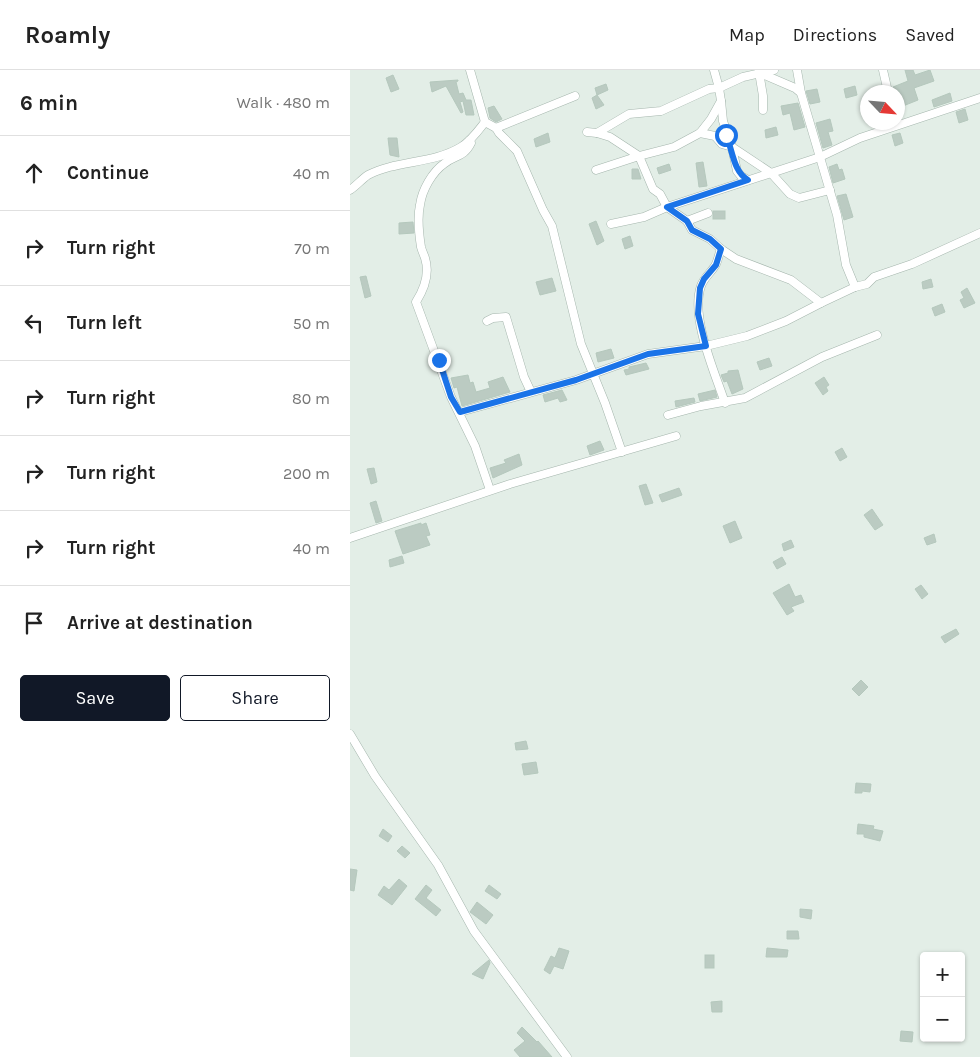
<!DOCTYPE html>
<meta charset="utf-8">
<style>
:root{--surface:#fff;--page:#f2f2f2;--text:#222;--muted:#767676;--line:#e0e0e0;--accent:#111827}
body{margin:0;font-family:Karla,sans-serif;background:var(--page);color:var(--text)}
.controls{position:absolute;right:15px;bottom:15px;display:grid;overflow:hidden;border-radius:5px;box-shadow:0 1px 4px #0004}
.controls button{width:45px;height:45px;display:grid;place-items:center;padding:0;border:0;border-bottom:1px solid var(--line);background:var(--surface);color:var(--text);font:25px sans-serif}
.compass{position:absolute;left:510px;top:15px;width:45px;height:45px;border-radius:50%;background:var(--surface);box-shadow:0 1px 4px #0004;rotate:116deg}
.stop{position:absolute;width:15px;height:15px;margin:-11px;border:4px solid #1a73e8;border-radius:50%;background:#fff}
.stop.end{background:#1a73e8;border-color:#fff;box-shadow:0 1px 5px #0008}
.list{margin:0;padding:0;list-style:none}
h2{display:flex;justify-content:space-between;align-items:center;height:65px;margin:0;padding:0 20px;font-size:21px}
h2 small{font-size:16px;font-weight:400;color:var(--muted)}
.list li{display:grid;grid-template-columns:32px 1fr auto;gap:15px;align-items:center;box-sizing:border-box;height:75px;padding:0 20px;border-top:1px solid var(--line)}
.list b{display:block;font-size:19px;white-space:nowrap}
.list em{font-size:16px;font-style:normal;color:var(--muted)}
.actions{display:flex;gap:10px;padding:15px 20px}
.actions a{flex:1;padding:11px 0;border:1px solid var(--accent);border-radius:5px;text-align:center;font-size:18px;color:var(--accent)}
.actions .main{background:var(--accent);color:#fff}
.icon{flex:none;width:28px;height:28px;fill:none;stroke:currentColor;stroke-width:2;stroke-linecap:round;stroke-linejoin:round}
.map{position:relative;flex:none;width:630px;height:987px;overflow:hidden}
header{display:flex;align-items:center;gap:30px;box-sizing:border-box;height:70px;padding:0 25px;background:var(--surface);border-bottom:1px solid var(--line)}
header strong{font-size:24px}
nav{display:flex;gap:28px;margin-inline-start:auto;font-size:18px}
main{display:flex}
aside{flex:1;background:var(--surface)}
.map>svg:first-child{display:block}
</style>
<header>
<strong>Roamly</strong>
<nav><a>Map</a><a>Directions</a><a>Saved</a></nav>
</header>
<main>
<aside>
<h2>6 min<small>Walk · 480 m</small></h2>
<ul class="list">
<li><svg class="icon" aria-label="ahead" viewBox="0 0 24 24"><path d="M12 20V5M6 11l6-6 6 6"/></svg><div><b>Continue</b></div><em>40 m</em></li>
<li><svg class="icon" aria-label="right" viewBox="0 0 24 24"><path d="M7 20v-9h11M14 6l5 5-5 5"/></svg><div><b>Turn right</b></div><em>70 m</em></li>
<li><svg class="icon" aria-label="left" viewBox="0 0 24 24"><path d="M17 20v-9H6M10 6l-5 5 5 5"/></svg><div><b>Turn left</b></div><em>50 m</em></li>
<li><svg class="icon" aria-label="right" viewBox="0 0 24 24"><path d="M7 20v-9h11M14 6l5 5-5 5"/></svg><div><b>Turn right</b></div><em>80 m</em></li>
<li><svg class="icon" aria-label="right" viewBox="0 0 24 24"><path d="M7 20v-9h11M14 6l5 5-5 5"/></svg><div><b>Turn right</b></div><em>200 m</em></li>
<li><svg class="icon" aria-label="right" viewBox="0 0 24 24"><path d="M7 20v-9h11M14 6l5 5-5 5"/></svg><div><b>Turn right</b></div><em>40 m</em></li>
<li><svg class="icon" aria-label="arrive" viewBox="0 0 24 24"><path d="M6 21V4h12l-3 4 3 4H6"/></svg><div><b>Arrive at destination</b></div></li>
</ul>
<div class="actions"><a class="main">Save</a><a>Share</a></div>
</aside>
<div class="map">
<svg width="630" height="987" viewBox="0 0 630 987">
<rect width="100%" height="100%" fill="#e3eee7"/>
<g fill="#bbcbc2" stroke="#b5c8bd">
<polygon points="555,0 563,0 565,5 580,0 584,11 564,18 568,30 548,38 548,22 543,22 543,17 558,11"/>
<polygon points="43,5 49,19 41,22 36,8"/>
<polygon points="108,10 108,11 106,12 109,24 113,23 116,30 121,30 124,45 116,45 113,31 110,32 113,42 111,43 96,16 82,22 80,12"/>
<polygon points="256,14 258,20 247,25 245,18"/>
<polygon points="505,16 507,25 496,28 494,19"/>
<polygon points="467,19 470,32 460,34 456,21"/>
<polygon points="600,23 602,31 584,37 582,30"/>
<polygon points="247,25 254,35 246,39 242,28"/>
<polygon points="448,33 455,57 444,60 440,43 433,45 431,36"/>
<polygon points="144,36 152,49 146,52 140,48 138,38"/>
<polygon points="615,39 618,50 609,53 606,42"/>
<polygon points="480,49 483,61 478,62 482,75 473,78 466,53"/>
<polygon points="426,57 428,65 416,68 415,60"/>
<polygon points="198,63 200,72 186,77 184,69"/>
<polygon points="550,63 553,73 545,76 542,65"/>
<polygon points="38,68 47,68 49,87 40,85"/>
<polygon points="353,92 357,116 349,117 346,93"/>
<polygon points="319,94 321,100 309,104 307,98"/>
<polygon points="487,94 489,100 492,99 495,109 483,113 479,97"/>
<polygon points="282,99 288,99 291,109 282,109"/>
<polygon points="496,124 503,147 494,150 487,126"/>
<rect x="363" y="141" width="12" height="8"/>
<polygon points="246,151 254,171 247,175 239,154"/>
<polygon points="63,152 64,163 49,164 49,153"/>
<polygon points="280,166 283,176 275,179 272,169"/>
<polygon points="16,206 21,226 15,228 10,207"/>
<polygon points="202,208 206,221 190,225 186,212"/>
<polygon points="581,209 583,217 573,219 572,212"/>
<polygon points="617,218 625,233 614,238 610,230 614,228 611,222"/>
<polygon points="592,234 595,242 585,246 582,238"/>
<polygon points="261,279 264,288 248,292 246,283"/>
<polygon points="419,288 422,296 410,300 407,292"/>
<polygon points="296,293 299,299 276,305 274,300 279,299 279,297"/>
<polygon points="388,300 393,319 382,324 377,311 374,312 371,305 378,303 378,301"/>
<polygon points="118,305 120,313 123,312 126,322 140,318 138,312 153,307 160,322 112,336 107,317 104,318 101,308"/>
<polygon points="474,307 479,315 476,317 478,321 473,325 465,313"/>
<polygon points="212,320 217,330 210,332 208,328 195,332 193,325"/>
<polygon points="365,320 367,327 350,331 348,324"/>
<polygon points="344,328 345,332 326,337 325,331"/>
<polygon points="250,371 254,380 240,385 237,376"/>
<polygon points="492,378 497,387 490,391 485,382"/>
<polygon points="169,384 172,395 143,408 140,398 156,393 154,390"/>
<polygon points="24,398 27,412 21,414 17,399"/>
<polygon points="296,414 303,433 295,435 289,416"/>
<polygon points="329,418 332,425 312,432 309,425"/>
<polygon points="26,431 32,451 26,453 20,433"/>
<polygon points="522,439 533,455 525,460 514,445"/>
<polygon points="385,451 392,468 380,473 373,456"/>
<polygon points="71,453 71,455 76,453 80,465 76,466 80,475 53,484 45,461"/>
<polygon points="584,464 586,472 577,475 574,468"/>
<polygon points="441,470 444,477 434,481 432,474"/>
<polygon points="52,486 54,493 40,497 39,490"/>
<polygon points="432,487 436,494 427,499 423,492"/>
<polygon points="439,514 445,527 451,525 454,532 441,537 444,541 437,545 423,523"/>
<polygon points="571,515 578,524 572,529 565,519"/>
<polygon points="606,559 609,564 595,573 591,567"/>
<polygon points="511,610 518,617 509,626 502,619"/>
<polygon points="176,671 178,679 166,680 165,673"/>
<polygon points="186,692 188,703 174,705 172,694"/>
<polygon points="506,713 521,714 520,722 512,721 512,723 505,723"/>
<polygon points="508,754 524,756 523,759 533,761 530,771 514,767 514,764 507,764"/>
<polygon points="33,759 42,766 38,772 29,766"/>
<polygon points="52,776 60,783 55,788 47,781"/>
<polygon points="0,799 7,800 4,821 0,820"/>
<polygon points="49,809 57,816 42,835 28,825 34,816 39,820"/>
<polygon points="76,815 82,820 76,828 91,840 86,846 65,829"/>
<polygon points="139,815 151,824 147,829 135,821"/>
<polygon points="127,832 143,845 136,854 120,842"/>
<polygon points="450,839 462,840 461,849 450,847"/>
<polygon points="437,861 448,861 449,869 437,869"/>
<polygon points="209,878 219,881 213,899 204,896 200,904 194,900 201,886 205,888"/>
<polygon points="417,878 438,880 437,887 416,887"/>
<rect x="355" y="885" width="9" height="13"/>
<polygon points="139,890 140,893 133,909 122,904"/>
<polygon points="372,931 372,942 362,942 361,932"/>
<polygon points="172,957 187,972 188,971 202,987 170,987 164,980 175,971 167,963"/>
<polygon points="551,961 563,962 562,972 550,971"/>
</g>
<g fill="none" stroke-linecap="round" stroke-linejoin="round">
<defs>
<g id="minor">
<polyline points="120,0 135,52 146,58 225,26"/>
<polyline points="447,0 451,23 487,145 496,195 505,217"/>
<polyline points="533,0 538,22"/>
<polyline points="409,2 413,26 413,40"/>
<polyline points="410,3 445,18 451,23"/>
<polyline points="371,31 373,51 382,77 387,101 391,106 398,110"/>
<polyline points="146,58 149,63 167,81 193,140 202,156 231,274 255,333 272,382"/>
<polyline points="237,62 247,63 279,44 311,41 359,19 369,18 393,7 424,0"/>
<polyline points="247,63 260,67 289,86 303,119 310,124 317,137 337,151 358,143"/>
<polyline points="350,63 365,66 372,74 382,77 421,103 440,124 449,128 480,120"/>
<path d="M120,70L121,73C114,87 106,85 95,93C82,102 72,120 70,135C67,148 69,164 71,177C72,181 74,185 75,188C80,204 75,218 66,232L101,327L125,376L140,420"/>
<polyline points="246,100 289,86 324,77 350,63 361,49 371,31 369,18 364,0"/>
<path d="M0,120C6,116 12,109 18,105C47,90 83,94 111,77C121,71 128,61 135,52"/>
<polyline points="337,151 342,160 360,169 371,179 386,189 441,210 471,233 505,217 517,214 524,207 562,194 630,163"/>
<polyline points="261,154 294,147 317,137 470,87 510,68 630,28"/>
<path d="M371,179C369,184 368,190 366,194C362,202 354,207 351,216C340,247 365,303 375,333"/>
<polyline points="137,251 143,248 156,247 174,307 181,322"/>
<polyline points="110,342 226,310 298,284 356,276 397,266 436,251 471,233"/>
<polyline points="318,345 351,336 395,328 472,287 527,265"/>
<polyline points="0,468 160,414 326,366"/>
<polyline points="0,664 25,706 88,795 124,861 217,987"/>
</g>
</defs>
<use href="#minor" stroke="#a5b6ad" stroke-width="9"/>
<use href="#minor" stroke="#fff" stroke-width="8"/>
</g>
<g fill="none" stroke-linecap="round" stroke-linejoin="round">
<path stroke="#1a73e8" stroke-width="6" d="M89,290L101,327L110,342L226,310L298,284L356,276L348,244L350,218L354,209L366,195L371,179L360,169L342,160L337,151L317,137L398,110C383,101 383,81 376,65"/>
</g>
</svg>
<div class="controls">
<button>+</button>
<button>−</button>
</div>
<svg class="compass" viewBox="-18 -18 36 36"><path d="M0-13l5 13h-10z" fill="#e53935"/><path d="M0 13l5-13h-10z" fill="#767676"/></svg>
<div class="stop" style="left:376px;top:65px"></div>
<div class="stop end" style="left:89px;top:290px"></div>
</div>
</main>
